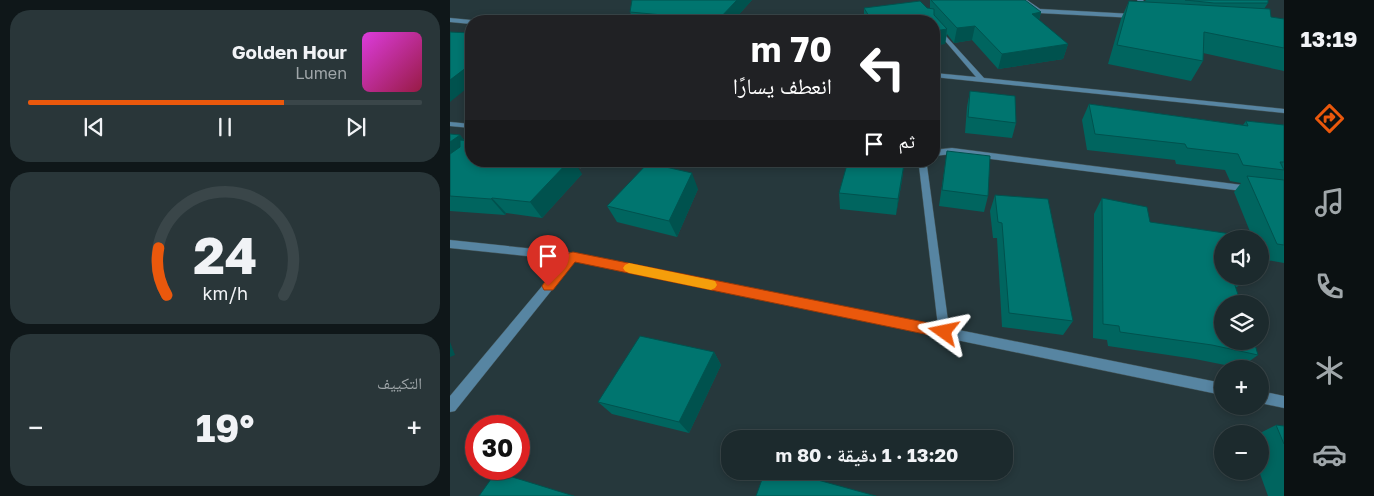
<!DOCTYPE html>
<html lang="ar">
<meta charset="utf-8">
<style>
body{margin:0;font-family:"Golos Text","Noto Naskh Arabic",sans-serif;background:#293639;color:#f1f3f6;direction:rtl;height:100vh;display:flex;flex-direction:column;font-size:19px;white-space:nowrap}
*{box-sizing:border-box;margin:0}
p{font-size:16px;color:#a0a7aa}
.icon{flex:none;width:28px;height:28px;fill:none;stroke:currentColor;stroke-width:2;stroke-linecap:round;stroke-linejoin:round}
.map{position:relative;flex:1;overflow:hidden;direction:ltr}
.side{display:flex;flex-direction:column;gap:10px;padding:10px;background:#0f1719;width:450px}
.side>*{flex:none}
.banner{position:absolute;left:15px;top:15px;width:475px;height:152px;border-radius:20px;box-shadow:0 2px 8px #0003,0 0 0 1px #3a4649;direction:rtl;background:#202124;color:#fff;overflow:hidden}
.fabs{position:absolute;left:764px;top:230px;display:grid;gap:10px}
.fabs a{display:grid;place-items:center;width:55px;height:55px;border-radius:50%;background:#1c2a2d;box-shadow:0 2px 8px #0003,0 0 0 1px #3a4649;font-size:25px}
.speed{position:absolute;left:15px;top:415px;display:flex;gap:10px;font-size:25px;font-weight:700;text-align:center}
.speed>*{display:grid;place-content:center;width:65px;height:65px;border-radius:50%;background:#1c2a2d;box-shadow:0 2px 8px #0003,0 0 0 1px #3a4649;line-height:1}
.speed .limit{border:8px solid #d22;background:#fff;color:#111}
.pin{position:absolute;display:grid;place-items:center;width:42px;height:42px;color:#fff;margin:-51px -21px;border-radius:50% 50% 50% 0;rotate:-45deg;box-shadow:0 0 5px #0007}
.pin .icon{rotate:45deg}
.me{position:absolute;width:55px;margin:-28px;rotate:282deg;stroke-linejoin:round;filter:drop-shadow(0 0 4px #0008)}
.turn{display:flex;align-items:center;gap:18px;height:105px;padding:0 25px;font-size:22px}
.turn .icon{width:65px;height:65px;stroke-width:2.5}
.turn b{display:block;font-size:35px;line-height:42px}
.then{display:flex;align-items:center;height:48px;padding:0 25px;background:#0003;gap:10px;font-size:19px}
.big{font-size:38px;font-weight:700;line-height:1.1}
.side .tile{flex:1;display:flex;flex-direction:column;justify-content:center;gap:8px;min-width:0;padding:0 18px;border-radius:20px;background:#293639}
.side .dial{align-items:center;gap:0}
.dial svg{height:130px;overflow:visible;fill:none;stroke:#3a4649;stroke-width:7;stroke-linecap:round;text-anchor:middle}
.dial text{fill:#f1f3f6;stroke:none}
.song{display:flex;align-items:center;gap:15px}
.cover{width:60px;height:60px;border-radius:8px;background:linear-gradient(135deg,hsl(300 70% 55%),hsl(340 70% 35%))}
.played{height:5px;border-radius:2px;background:linear-gradient(90deg,#ea580c 65%,#3a4649 65%)}
.keys{display:flex;justify-content:space-around;direction:ltr}
.heat{display:flex;justify-content:space-between;align-items:center;font-size:28px;direction:ltr}
.trip{position:absolute;left:271px;top:430px;width:292px;height:50px;border-radius:20px;background:#1c2a2d;box-shadow:0 2px 8px #0003,0 0 0 1px #3a4649;font-weight:700;line-height:50px;text-align:center;direction:rtl}
main{display:flex;flex:1;min-height:0}
.menu{display:flex;flex-direction:column;width:90px;justify-content:space-around;align-items:center;background:#0b1112;color:#a0a7aa}
.menu .icon{width:35px;height:35px}
.menu .current{color:#ea580c}
.menu b{font-size:22px;color:#f1f3f6}
.map>svg:first-child{display:block}
.lines{fill:none;stroke-linecap:round;stroke-linejoin:round}
.minor-casing{stroke:#445558;stroke-width:1}
.minor{fill:#5785a2;fill-rule:evenodd}
.wall{fill:#00655f}
.shaded-wall{fill:#00524e}
.building{fill:#00756f;stroke:#00524e}
.route{fill:#ea580c;stroke:#983908}
.slow{fill:#f59e0b}
</style>
<main>
<nav class="menu">
<b>13:19</b>
<svg class="icon current" aria-label="directions" viewBox="0 0 24 24"><path d="M12 3l9 9-9 9-9-9zM9 14v-3h6M13 9l2 2-2 2"/></svg>
<svg class="icon" aria-label="music" viewBox="0 0 24 24"><path d="M9 18V5l10-2v13"/><circle cx="6" cy="18" r="3"/><circle cx="16" cy="16" r="3"/></svg>
<svg class="icon" aria-label="phone" viewBox="0 0 24 24"><path d="M5 4h4l2 5-3 2q2 4 5 5l2-3 5 2v4C11 20 4 13 5 4z"/></svg>
<svg class="icon" aria-label="climate" viewBox="0 0 24 24"><path d="M12 3v18M4 7l16 10M4 17L20 7"/></svg>
<svg class="icon" aria-label="car" viewBox="0 0 24 24"><path d="M5 17H2v-5l4-1 3-4h7l3 4 3 1v5h-3M9 17h6M6 11h13"/><circle cx="7" cy="17" r="2"/><circle cx="17" cy="17" r="2"/></svg>
</nav>
<div class="map">
<svg width="834" height="496" viewBox="0 0 834 496">
<rect width="100%" height="100%" fill="#26383c"/>
<g class="lines">
<defs>
<path id="minor" d="M570 0H577L590 9 683 14 689 3 687 0H693L695 3 688 16 685 18 589 13Z
M0 18 21 20 23 21H21V24L0 22Z
M484 23 534 78 834 109V113L484 77V73L526 77 484 28Z
M0 122 21 124V128L0 126Z
M502 148 800 186 804 189 800 192 502 154 484 156V150Z
M129 161H138L133 167 130 168 126 165Z
M471 161H479L477 166 499 328 772 383V395L125 261 5 411 0 412V396L114 260 0 248V240L123 253 488 326 469 166Z
M810 391 834 396V408L810 403Z"/>
</defs>
<!-- minor casing -->
<use href="#minor" class="minor-casing"/>
<!-- minor -->
<use href="#minor" class="minor"/>
</g>
<!-- wall -->
<path class="wall" d="M302 0 283 21H184L180 12Z
M480 0 591 12 589 20 618 44 613 59 548 69 522 40 504 43 497 34 495 44 484 45V21H414V8H480Z
M695 0H818V3L814 9 821 17 834 19V71L753 53V61L741 81 658 64 671 19 679 1H696Z
M520 91 566 123 562 138 515 133 517 107Z
M639 104 793 125 796 121 834 125V263L811 259 810 239H803L784 192 791 183 780 181 775 170 726 164 725 160 637 150 632 120Z
M0 134 10 135 14 140 132 174 92 218 56 213 55 215 0 211Z
M497 151 538 196 534 212 489 206Z
M454 164 452 180 446 215 390 209 389 193Z
M248 189 227 237 167 222 157 206Z
M545 195 623 321 613 335 552 327 547 238H543L540 211Z
M652 198 700 222 772 276H799L787 287H785L808 355 790 368 745 359 658 346 657 340 643 338 644 214Z
M264 352 271 365 239 433 162 414 148 402Z
M826 425 834 426V496H818L809 471H810V434H808Z"/>
<!-- shaded-wall -->
<path class="shaded-wall" d="M287 0H302L283 21H269L268 20Z
M591 12 587 27 582 14Z
M525 26 522 40 504 43 507 28Z
M497 29 495 44 484 45V31Z
M618 44 613 59 548 69 552 54Z
M21 64V85L0 102V80Z
M10 135 21 149 0 169V142Z
M119 161H124L132 174 92 218 80 202Z
M454 164 452 180 446 215 448 199Z
M242 173 248 189 227 237 219 221Z
M42 198 56 213 55 215 41 199Z
M0 342 5 355 0 357Z
M264 352 271 365 239 433 229 422Z"/>
<!-- building -->
<path class="building" d="M182 0H287L268 20 180 12Z
M481 0H575L591 12 582 14 618 44 552 54 525 26 507 28Z
M735 0H818V3H764Z
M470 1 477 8 484 9V15L497 29 484 31V21H422L414 8Z
M679 1 820 9 821 17 834 19V48L754 32 753 61 667 45Z
M0 32 21 33V64L0 80Z
M520 91 565 96 566 123 518 117Z
M639 104 798 126 796 121 834 125V162H830L834 170 793 165 788 154 737 148 735 144 645 134Z
M0 134 10 135 0 142Z
M10 140 21 141V161H119L80 202 42 198 41 199 0 196V154L10 147Z
M497 151 540 156 538 196 492 190Z
M398 161H428L454 164 448 199 389 193Z
M198 163 242 173 219 221 157 206Z
M797 176 834 180V245L827 244Z
M545 195 598 199 623 321 559 313 552 223 548 222Z
M652 198 697 207 700 222 788 235 789 239H772V276H782L791 304H772V341H804L808 355 762 345 670 332 669 326 653 324Z
M190 336 264 352 229 422 148 402Z
M826 425 834 426V444Z
M315 471H335L426 496H306Z
M46 472 124 496H29Z"/>
<!-- route -->
<path class="route" d="M123 252 494 326 499 328 500 332 499 336 494 338 125 262 103 290H94L92 286 94 283 119 253Z"/>
<!-- slow -->
<path class="slow" d="M179 263 261 280 265 281 267 285 265 288 261 290 179 273 175 271 173 268 175 265Z"/>
</svg>
<div class="fabs">
<a><svg class="icon" aria-label="sound" viewBox="0 0 24 24"><path d="M4 9h4l5-4v14l-5-4H4zM17 9q2 3 0 6"/></svg></a>
<a><svg class="icon" aria-label="layers" viewBox="0 0 24 24"><path d="M12 4l9 5-9 5-9-5zM3 14l9 5 9-5"/></svg></a>
<a>+</a>
<a>−</a>
</div>
<div class="speed"><div class="limit">30</div></div>
<div class="pin" style="left:98px;top:286px;background:#d93025"><svg class="icon" aria-label="arrive" viewBox="0 0 24 24"><path d="M6 21V4h12l-3 4 3 4H6"/></svg></div>
<svg class="me" style="left:494px;top:332px" viewBox="-20 -20 40 40"><path d="M0-17L14 15 0 8-14 15z" fill="#ea580c" stroke="#fff" stroke-width="4"/></svg>
<div class="trip">13:20 · 1 دقيقة · 80 m</div>
<div class="banner">
<div class="turn"><svg class="icon" aria-label="left" viewBox="0 0 24 24"><path d="M17 20v-9H6M10 6l-5 5 5 5"/></svg><div><b>70 m</b>انعطف يسارًا</div></div>
<div class="then">ثم<svg class="icon" aria-label="arrive" viewBox="0 0 24 24"><path d="M6 21V4h12l-3 4 3 4H6"/></svg></div>
</div>
</div>
<section class="side">
<div class="tile">
<div class="song"><i class="cover"></i><div><b>Golden Hour</b><p>Lumen</p></div></div>
<div class="played"></div>
<div class="keys"><svg class="icon" aria-label="previous" viewBox="0 0 24 24"><path d="M18 5L8 12l10 7zM5 5v14"/></svg><svg class="icon" aria-label="pause" viewBox="0 0 24 24"><path d="M8 5v14M16 5v14"/></svg><svg class="icon" aria-label="next" viewBox="0 0 24 24"><path d="M6 5l10 7-10 7zM19 5v14"/></svg></div>
</div>
<div class="tile dial"><svg viewBox="0 0 100 80">
<path d="M14 69A42 42 0 1 1 86 69"/>
<path d="M14 69A42 42 0 0 1 9 40" stroke="#ea580c"/>
<text x="50" y="56" font-size="32" font-weight="700">24</text>
<text x="50" y="72" font-size="11">km/h</text>
</svg></div>
<div class="tile"><p>التكييف</p>
<div class="heat"><a>−</a><b class="big">19°</b><a>+</a></div>
</div>
</section>
</main>
